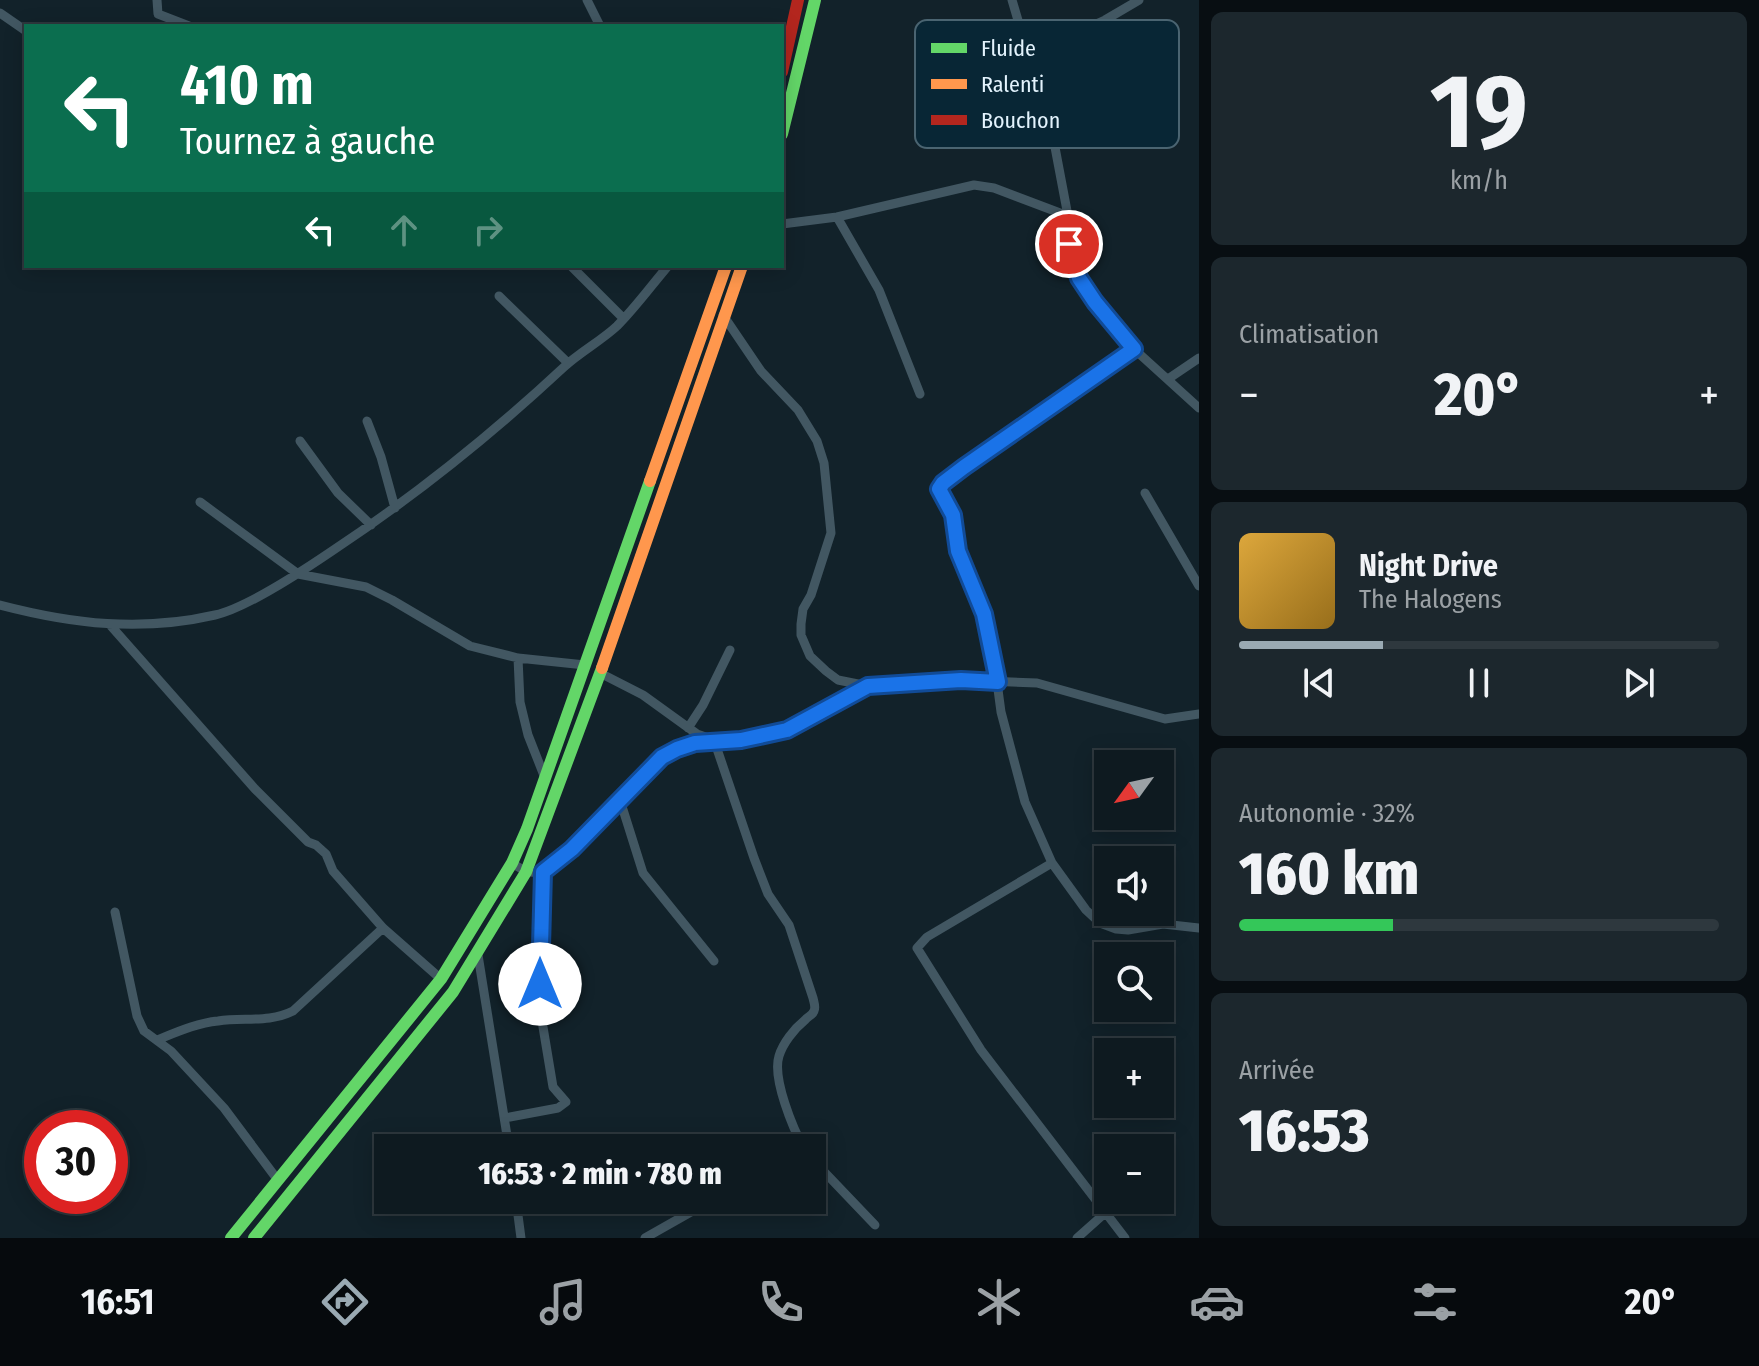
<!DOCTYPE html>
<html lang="fr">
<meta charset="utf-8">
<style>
body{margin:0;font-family:"Fira Sans Condensed",sans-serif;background:#1c272d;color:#f1f3f6;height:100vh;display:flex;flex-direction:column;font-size:30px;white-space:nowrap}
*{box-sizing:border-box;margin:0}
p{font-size:26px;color:#9ba1a5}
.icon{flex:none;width:44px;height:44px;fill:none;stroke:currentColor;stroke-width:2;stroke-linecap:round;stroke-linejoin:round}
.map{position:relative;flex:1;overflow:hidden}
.drawer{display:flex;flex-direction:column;gap:12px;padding:12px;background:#080e12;width:560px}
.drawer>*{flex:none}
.top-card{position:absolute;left:24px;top:24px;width:760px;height:244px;border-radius:0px;box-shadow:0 4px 20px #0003,0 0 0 2px #2e383e;background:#0b6e4f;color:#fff;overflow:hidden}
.needle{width:52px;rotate:237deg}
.controls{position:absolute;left:1094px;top:750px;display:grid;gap:16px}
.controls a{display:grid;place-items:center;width:80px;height:80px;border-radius:0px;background:#0e1a20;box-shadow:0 4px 20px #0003,0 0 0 2px #2e383e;font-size:40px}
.speed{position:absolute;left:24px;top:1110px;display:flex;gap:16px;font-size:40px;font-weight:700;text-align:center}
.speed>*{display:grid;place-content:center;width:104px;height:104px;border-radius:50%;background:#0e1a20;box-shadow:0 4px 20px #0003,0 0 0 2px #2e383e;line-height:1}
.speed .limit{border:12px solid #d22;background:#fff;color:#111}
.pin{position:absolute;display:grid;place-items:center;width:68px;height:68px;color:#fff;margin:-34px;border:4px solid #fff;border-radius:50%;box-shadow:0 2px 8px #0007}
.me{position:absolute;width:88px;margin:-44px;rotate:0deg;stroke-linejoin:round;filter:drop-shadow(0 0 6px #0008)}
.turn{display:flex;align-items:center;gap:28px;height:168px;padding:0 24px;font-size:36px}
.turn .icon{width:104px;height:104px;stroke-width:2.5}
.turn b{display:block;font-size:56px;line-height:68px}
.lanes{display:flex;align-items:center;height:76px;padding:0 24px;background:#0003;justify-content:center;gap:40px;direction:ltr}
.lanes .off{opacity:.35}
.big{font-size:60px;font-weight:800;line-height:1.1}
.drawer .tile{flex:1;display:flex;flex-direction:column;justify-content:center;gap:12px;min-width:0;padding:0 28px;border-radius:12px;background:#1c272d}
.drawer .dial{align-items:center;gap:0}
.dial b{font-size:104px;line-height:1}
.song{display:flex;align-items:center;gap:24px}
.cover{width:96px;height:96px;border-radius:12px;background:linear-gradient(135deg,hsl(40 70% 55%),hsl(40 70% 35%))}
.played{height:8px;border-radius:4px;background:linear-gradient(90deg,#9aaab3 30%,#2e383e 30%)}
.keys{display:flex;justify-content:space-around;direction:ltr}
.heat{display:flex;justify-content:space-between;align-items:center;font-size:44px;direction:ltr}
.charge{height:12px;border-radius:6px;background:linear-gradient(90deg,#34c759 32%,#2e383e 0)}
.trip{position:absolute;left:374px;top:1134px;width:452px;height:80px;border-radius:0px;background:#0e1a20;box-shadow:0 4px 20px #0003,0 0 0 2px #2e383e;font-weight:800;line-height:80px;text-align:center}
.tab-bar{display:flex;height:128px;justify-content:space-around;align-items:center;background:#060a0d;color:#9ba1a5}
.tab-bar .icon{width:56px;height:56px}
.tab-bar .on{color:#9aaab3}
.tab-bar b{font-size:36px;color:#f1f3f6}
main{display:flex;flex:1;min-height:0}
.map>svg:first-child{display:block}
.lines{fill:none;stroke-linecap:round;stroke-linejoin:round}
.street{stroke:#425762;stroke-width:9}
.fast{stroke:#63d668;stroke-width:12}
.slow{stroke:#ff974d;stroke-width:12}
.jam{stroke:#b3261e;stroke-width:12}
.route-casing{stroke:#114b97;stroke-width:20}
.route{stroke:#1a73e8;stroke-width:14}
.key{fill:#082635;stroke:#4a6471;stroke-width:2}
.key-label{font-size:22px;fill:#e3f3fd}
</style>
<main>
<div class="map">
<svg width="1199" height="1238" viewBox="0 0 1199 1238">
<rect width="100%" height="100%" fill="#12222a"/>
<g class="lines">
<!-- street -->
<path class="street" d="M157 0 158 14 189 26
M587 0 600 26
M1012 0 1054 142 1068 216 1069 244 1079 278 1095 302 1134 349 1199 408
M0 13 26 31
M1029 54 1105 20 1139 0
M837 217 879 290 920 394
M782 224 837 217 974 185 994 188 1068 216
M571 266 623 318
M499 296 568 363
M723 315 761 371 798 410 817 441 824 463 831 533 811 595 803 609 801 624V635L810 656 826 671 838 680 868 686 961 680 1037 683 1165 719 1199 714
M1134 349 964 467 943 483 939 489 953 515 958 551 984 614 991 637 1001 712 1025 802 1052 863 1086 910 1100 923 1116 929 1128 930 1163 924 1199 928
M1168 379 1199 358
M367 421 381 457 395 508
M300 441 338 493 371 525
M1145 493 1199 586
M200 502 298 574 366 587 392 600 470 646 518 658 585 665
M0 605C73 624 141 632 215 615 247 608 304 570 332 551 415 496 491 435 564 367 580 352 601 341 617 326 635 308 651 286 668 266
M111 626 255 789 308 842 316 845 326 854 333 871 383 928 441 979
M518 658 520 702 528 735 545 778
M600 673 643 695 697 734 714 740 754 858 768 894 789 925 813 998C814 1003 816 1007 814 1011 812 1016 808 1016 805 1020 794 1029 783 1043 779 1056 772 1078 793 1129 804 1148
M688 728 703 705 730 650
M620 800 643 873 714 961
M512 863C521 869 529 874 541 872 564 867 639 778 662 757 700 736 727 745 766 736 802 727 834 703 868 686
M1052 863 927 937 917 948 981 1050 1125 1238
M115 912 137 1016 144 1031 171 1051 224 1108 277 1179
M478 955 509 1148
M157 1040C177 1032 197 1023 218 1021 244 1017 269 1023 293 1011L383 928
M505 1118 558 1108 566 1102 553 1087 541 1015 540 954 543 872
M812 1159 875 1225
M516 1200 521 1238
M645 1238 712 1200
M1077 1238 1104 1214"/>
<!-- fast -->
<path class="fast" d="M782 134 815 0
M231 1238 441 979 512 863 527 829 650 481
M254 1238 453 992 526 872 602 668"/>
<!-- slow -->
<path class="slow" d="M650 481 726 266
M602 668 742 266"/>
<!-- jam -->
<path class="jam" d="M782 72 798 0"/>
</g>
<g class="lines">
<defs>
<path id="route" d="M540 984 543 872 572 849 662 757 677 749 695 743 741 740 787 730 868 686 961 680 998 682 984 614 958 551 953 515 939 489 943 483 964 467 1134 349 1095 302 1079 278 1069 244"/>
</defs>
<!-- route casing -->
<use href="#route" class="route-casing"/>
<!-- route -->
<use href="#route" class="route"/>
</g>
<!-- legend -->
<rect x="915" y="20" width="264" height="128" rx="12" class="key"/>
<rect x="931" y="43" width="36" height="10" fill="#63d668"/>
<rect x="931" y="79" width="36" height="10" fill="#ff974d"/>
<rect x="931" y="115" width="36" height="10" fill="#b3261e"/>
<g class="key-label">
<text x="981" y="56">Fluide</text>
<text x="981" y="92">Ralenti</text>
<text x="981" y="128">Bouchon</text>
</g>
</svg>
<div class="controls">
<a><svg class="needle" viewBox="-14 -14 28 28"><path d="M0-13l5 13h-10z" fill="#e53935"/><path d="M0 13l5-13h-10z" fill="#9ba1a5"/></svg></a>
<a><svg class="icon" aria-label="sound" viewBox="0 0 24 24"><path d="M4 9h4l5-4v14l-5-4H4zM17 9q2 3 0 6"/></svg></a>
<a><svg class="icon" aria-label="search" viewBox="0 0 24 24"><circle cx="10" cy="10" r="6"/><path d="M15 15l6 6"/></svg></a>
<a>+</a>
<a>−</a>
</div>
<div class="speed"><div class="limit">30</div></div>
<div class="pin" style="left:1069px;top:244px;background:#d93025"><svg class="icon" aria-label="arrive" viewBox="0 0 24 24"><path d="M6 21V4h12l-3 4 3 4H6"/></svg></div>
<svg class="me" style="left:540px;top:984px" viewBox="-20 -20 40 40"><circle r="19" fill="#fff"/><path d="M0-13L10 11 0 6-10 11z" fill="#1a73e8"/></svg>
<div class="trip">16:53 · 2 min · 780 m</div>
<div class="top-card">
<div class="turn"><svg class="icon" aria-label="left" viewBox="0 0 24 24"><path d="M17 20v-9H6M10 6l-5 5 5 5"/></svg><div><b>410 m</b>Tournez à gauche</div></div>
<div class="lanes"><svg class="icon" aria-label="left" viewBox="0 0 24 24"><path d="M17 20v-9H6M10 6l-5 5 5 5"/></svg><svg class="icon off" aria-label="ahead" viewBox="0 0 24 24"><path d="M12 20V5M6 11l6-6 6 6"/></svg><svg class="icon off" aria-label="right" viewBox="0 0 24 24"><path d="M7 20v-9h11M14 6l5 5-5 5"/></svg></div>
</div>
</div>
<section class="drawer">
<div class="tile dial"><b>19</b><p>km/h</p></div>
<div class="tile"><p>Climatisation</p>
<div class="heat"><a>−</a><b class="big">20°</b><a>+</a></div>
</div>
<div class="tile">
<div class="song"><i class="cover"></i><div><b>Night Drive</b><p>The Halogens</p></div></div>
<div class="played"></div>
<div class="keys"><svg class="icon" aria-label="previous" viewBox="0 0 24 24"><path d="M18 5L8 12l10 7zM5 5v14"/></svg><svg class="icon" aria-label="pause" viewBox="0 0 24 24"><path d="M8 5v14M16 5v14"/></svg><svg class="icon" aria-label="next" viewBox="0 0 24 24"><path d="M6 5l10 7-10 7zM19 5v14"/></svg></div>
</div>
<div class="tile"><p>Autonomie · 32%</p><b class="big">160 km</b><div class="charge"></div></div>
<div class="tile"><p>Arrivée</p><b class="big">16:53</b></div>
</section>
</main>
<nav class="tab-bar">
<b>16:51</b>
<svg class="icon on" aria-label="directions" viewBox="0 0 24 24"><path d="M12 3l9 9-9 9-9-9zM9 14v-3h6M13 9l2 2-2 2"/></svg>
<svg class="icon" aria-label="music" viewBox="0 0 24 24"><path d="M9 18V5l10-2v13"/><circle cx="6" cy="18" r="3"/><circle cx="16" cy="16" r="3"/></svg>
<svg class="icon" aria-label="phone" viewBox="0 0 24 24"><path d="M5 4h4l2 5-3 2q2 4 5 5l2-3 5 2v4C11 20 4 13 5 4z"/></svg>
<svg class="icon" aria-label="climate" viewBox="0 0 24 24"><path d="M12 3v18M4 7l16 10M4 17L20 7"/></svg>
<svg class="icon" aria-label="car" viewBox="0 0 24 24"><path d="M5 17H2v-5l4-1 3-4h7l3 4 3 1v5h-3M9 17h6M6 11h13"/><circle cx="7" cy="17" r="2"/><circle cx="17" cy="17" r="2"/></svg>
<svg class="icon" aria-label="filters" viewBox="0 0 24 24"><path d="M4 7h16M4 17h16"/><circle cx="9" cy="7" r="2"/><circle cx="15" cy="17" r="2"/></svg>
<b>20°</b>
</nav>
